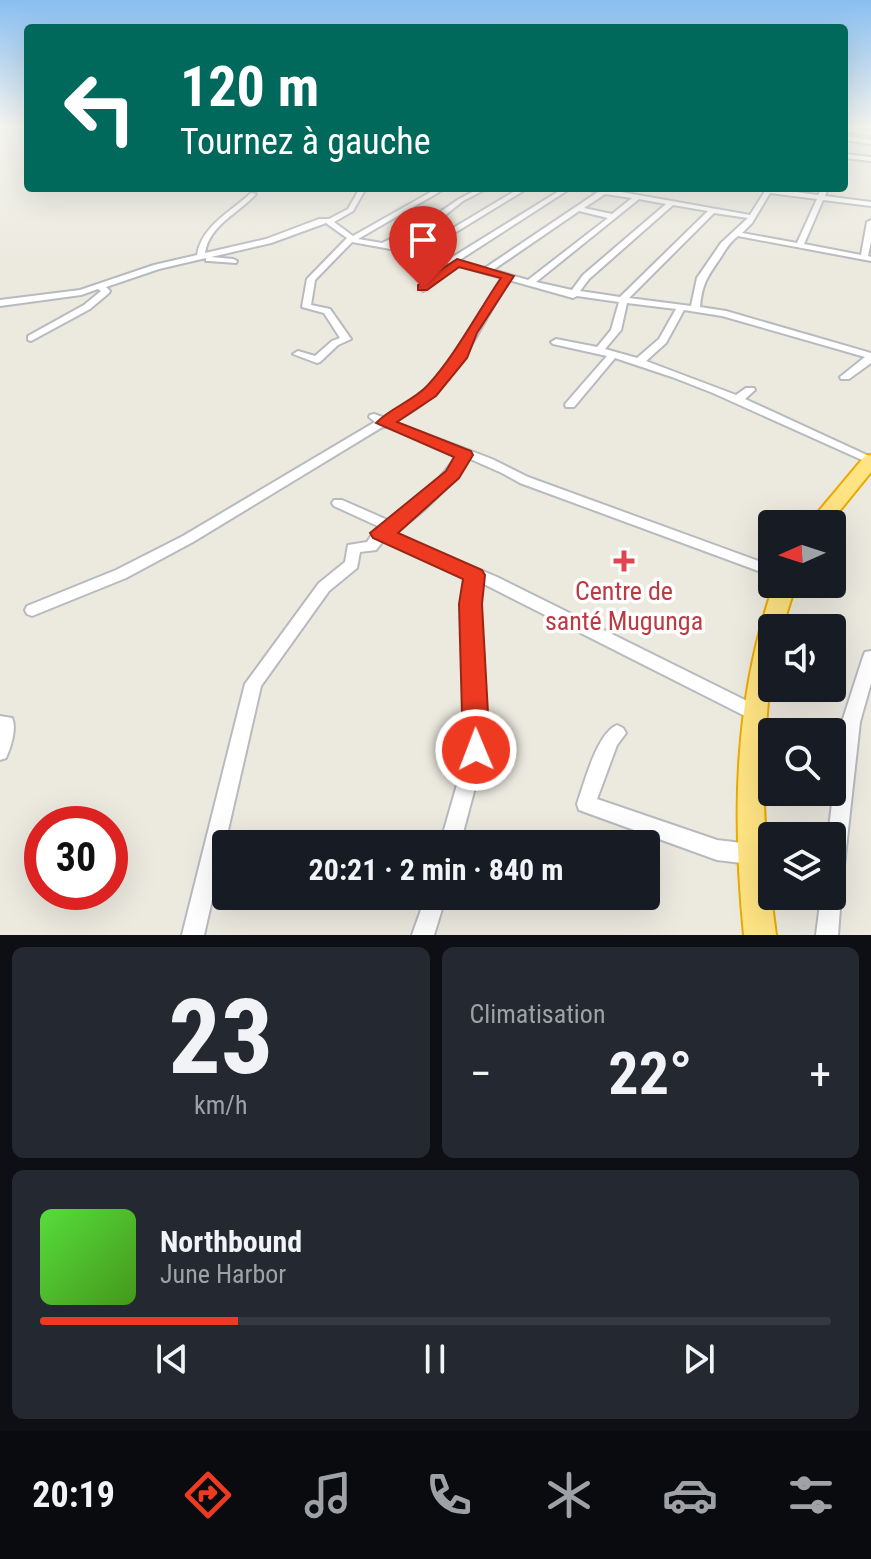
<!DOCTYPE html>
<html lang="fr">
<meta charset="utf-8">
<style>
body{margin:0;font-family:"Roboto Condensed",sans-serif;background:#242831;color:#f1f3f6;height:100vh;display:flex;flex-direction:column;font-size:30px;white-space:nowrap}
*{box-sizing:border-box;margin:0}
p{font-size:26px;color:#9ea1a6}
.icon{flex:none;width:44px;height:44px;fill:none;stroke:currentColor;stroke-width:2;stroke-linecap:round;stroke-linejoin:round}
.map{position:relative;height:935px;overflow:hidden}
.side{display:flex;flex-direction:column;gap:12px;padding:12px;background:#0d0f14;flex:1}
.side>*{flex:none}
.guide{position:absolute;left:24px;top:24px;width:824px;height:168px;border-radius:8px;box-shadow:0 8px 32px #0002;background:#00695c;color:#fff;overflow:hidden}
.needle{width:52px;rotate:267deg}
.tools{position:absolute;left:758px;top:510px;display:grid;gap:16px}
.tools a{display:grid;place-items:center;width:88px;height:88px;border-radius:8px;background:#171b24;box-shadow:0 8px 32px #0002;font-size:40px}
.speed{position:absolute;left:24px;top:806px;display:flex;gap:16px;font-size:40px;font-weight:700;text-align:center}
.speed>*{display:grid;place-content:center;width:104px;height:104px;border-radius:50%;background:#171b24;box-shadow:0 8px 32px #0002;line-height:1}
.speed .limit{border:12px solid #d22;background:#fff;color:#111}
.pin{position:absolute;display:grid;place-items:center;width:68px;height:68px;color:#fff;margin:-82px -34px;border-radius:50% 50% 50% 0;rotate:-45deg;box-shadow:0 0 8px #0007}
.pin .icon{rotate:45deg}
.me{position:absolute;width:88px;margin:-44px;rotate:359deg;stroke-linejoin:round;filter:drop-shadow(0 0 6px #0008)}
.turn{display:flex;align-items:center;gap:28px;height:168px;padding:0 24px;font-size:36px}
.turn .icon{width:104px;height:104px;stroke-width:2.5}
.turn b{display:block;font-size:56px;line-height:68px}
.big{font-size:60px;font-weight:700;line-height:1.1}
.side .tile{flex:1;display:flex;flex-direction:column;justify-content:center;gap:12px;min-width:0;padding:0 28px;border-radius:12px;background:#242831}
.side .dial{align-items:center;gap:0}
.dial b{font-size:104px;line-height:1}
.song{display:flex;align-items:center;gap:24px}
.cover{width:96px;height:96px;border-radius:12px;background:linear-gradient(135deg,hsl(110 70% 55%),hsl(100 70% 35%))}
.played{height:8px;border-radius:4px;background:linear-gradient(90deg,#ef3a22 25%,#363941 25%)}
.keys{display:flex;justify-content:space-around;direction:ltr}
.heat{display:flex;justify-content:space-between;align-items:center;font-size:44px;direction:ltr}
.side .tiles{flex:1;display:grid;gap:12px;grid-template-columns:1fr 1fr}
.tile:last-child{grid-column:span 2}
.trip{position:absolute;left:212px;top:830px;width:448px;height:80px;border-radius:8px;background:#171b24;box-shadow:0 8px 32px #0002;font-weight:700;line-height:80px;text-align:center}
.tabs{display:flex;height:128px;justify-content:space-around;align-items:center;background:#090b0e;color:#9ea1a6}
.tabs .icon{width:56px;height:56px}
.tabs .current{color:#ef3a22}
.tabs b{font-size:36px;color:#f1f3f6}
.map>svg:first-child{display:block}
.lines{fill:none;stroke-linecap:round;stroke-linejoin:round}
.minor-casing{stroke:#b7babf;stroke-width:4}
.highway-casing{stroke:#ebaa00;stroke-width:4}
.minor{fill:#fff;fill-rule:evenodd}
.highway{fill:#ffe483;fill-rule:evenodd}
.route{fill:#ef3a22;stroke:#9b2616;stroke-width:2}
.health-dot{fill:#e0444e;stroke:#fff;stroke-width:3}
.labels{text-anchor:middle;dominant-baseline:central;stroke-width:7;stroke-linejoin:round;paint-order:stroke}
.health-label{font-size:26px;fill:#be3a42;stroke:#fff}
</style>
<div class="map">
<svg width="871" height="935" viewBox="0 0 871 935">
<rect width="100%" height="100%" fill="#eceadf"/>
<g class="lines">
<defs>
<path id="minor" d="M846 128 871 131V135L844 131Z
M844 136 871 140V144L844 140Z
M844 154 871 157V161L844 158Z
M360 188H366L353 211 334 222 353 236 438 188H446L358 239 382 243 427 221 459 199 480 188H488L463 201 433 225 390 244 418 249 520 188H528L425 251 451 258 564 188H571L458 261 485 268 598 192 581 188 604 189 750 215 767 188 818 195 822 188H828L825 196 871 202V206L823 200 804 244 861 255 867 222 871 220V241L868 256 871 257V261L738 236C729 243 726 249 721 257 708 276 702 283 700 307L726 311 871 353V363L849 379H841L840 377 865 357 722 316 684 310 666 343 646 361 736 395 746 388H754L755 390 745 399 871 457V464L713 393 672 377 615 358 574 407H566L565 405 566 403 607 356 553 344 551 342 556 339 597 347 611 330 619 302 577 296 573 298 509 280C484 319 465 366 430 398 419 408 406 415 394 422L492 459 528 477 772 566V576L520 483 502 473 468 458C449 488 423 514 393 533L497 577 761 708 763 713 761 718 755 720 749 718 480 582 478 604 485 750 460 844H440L467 750 464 604 467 576 384 540 376 550 360 552 357 568 329 591 261 686 204 935H182L245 684 319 583 345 562 348 545 367 542 375 530 382 528 334 506 332 503 334 500H342L392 522 428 492 459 454 384 426 193 542 126 578 37 614 32 616 27 614 25 610 27 606 116 570 183 536 375 422 369 417 370 415 374 414 385 418C398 410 411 403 422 394 457 362 476 316 502 278L459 266 423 291 419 288 420 286 451 264 418 254 352 242 315 280 311 305 330 309 351 339 338 345 320 362 317 363 293 354 298 351 315 356 332 341 340 338 324 313 302 307 307 279 347 238 326 223 271 243 211 257 233 259 237 261 236 263 209 261H206V258L159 269 106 287 110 291 109 293 90 309 31 341 28 340V336L84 305 101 291 98 289 81 295 0 306V300L80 290 154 265 197 255C202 225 231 212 251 193L256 194C239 213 209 225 205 253L266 239 319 219H329L348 209ZM770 193 817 199 797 243 742 233 752 223ZM605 194 632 198 612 214 584 208ZM639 199 666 204 583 275 572 290 536 282ZM673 205 708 211 620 297 580 291 589 279ZM579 211 608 218 528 280 493 270ZM714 213 748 218 721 243 697 278 691 306 629 298ZM627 303 676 309 659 339 637 358 605 349 621 330Z
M871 651V683L860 722 842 884 839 891 841 896 838 935H816L821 896H832V836H828L842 722 863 657 865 652Z
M0 716 12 718C17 728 11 747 6 758L0 760Z
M617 725 623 728 626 733 617 745 597 799 717 840 750 844 757 847 760 854 757 861 750 864 717 860 579 810 577 804C584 784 597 733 617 725Z
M426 896H446L434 935H412Z"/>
<path id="highway" d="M871 455V472L829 524H808L865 456Z
M774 584H796L782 628H772C772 671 766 714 764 757 762 817 768 876 776 935H744C732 815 734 699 774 584Z"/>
</defs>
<!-- minor casing -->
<use href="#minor" class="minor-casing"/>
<!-- highway casing -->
<use href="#highway" class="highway-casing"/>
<!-- minor -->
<use href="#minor" class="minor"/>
<!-- highway -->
<use href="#highway" class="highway"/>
</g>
<!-- sky -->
<linearGradient id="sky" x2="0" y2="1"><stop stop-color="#89bff1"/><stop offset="0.49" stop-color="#f6f6f1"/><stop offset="1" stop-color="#f6f6f1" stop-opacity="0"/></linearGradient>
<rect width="871" height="259" fill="url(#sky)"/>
<!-- route -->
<path class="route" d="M457 259 514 276 477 333 467 358 436 396 397 422 471 451 473 455 459 478 398 533 482 570 485 575 482 604 490 750 486 758 476 762 467 758 463 750 459 604 463 579 373 538 370 533 446 471 454 457 376 423C390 408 413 401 427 386 455 356 477 313 501 278L459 267 427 290H418V285Z"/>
<!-- markers -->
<path class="health-dot" d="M620 549h8v8h8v8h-8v8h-8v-8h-8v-8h8z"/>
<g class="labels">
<!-- health labels -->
<g class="health-label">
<text x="624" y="591">Centre de<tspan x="624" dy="30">santé Mugunga</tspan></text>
</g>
</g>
</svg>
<div class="tools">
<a><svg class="needle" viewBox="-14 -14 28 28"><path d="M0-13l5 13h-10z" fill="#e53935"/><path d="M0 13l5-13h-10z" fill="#9ea1a6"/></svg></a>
<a><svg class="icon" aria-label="sound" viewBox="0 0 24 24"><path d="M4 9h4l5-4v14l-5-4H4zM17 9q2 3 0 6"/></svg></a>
<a><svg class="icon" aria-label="search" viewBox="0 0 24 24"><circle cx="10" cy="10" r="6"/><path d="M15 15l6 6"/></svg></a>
<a><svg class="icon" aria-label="layers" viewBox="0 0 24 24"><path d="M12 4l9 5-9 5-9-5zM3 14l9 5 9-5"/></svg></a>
</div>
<div class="speed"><div class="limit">30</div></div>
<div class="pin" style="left:423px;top:288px;background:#d93025"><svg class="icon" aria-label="arrive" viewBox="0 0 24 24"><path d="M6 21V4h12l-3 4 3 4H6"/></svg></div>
<svg class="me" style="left:476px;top:750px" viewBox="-20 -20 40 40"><circle r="17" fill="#ef3a22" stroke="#fff" stroke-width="3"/><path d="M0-11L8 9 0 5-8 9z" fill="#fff"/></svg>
<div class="trip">20:21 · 2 min · 840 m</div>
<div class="guide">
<div class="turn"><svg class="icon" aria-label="left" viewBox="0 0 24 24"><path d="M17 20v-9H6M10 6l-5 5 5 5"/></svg><div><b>120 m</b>Tournez à gauche</div></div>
</div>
</div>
<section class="side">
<div class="tiles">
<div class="tile dial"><b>23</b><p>km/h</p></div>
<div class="tile"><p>Climatisation</p>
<div class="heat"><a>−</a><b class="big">22°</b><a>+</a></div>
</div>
<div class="tile">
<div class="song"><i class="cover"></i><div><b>Northbound</b><p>June Harbor</p></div></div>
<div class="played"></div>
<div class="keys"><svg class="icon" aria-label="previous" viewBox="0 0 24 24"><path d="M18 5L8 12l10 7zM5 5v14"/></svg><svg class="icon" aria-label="pause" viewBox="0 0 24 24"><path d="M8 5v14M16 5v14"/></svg><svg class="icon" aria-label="next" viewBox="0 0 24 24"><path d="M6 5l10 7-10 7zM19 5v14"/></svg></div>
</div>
</div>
</section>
<nav class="tabs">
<b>20:19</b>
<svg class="icon current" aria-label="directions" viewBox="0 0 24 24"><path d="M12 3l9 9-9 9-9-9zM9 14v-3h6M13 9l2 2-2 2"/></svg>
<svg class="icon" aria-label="music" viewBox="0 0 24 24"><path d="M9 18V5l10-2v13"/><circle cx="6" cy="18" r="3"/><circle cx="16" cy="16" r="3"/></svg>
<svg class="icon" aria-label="phone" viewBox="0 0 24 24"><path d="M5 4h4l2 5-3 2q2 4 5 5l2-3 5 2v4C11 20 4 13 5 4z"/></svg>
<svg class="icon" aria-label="climate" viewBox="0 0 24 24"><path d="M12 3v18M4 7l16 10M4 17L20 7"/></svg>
<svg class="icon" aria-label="car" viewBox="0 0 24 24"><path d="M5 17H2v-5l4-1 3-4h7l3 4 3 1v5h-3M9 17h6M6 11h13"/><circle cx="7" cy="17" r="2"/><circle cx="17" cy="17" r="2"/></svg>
<svg class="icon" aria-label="filters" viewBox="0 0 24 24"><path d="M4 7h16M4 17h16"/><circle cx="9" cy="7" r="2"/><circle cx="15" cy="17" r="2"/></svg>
</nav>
